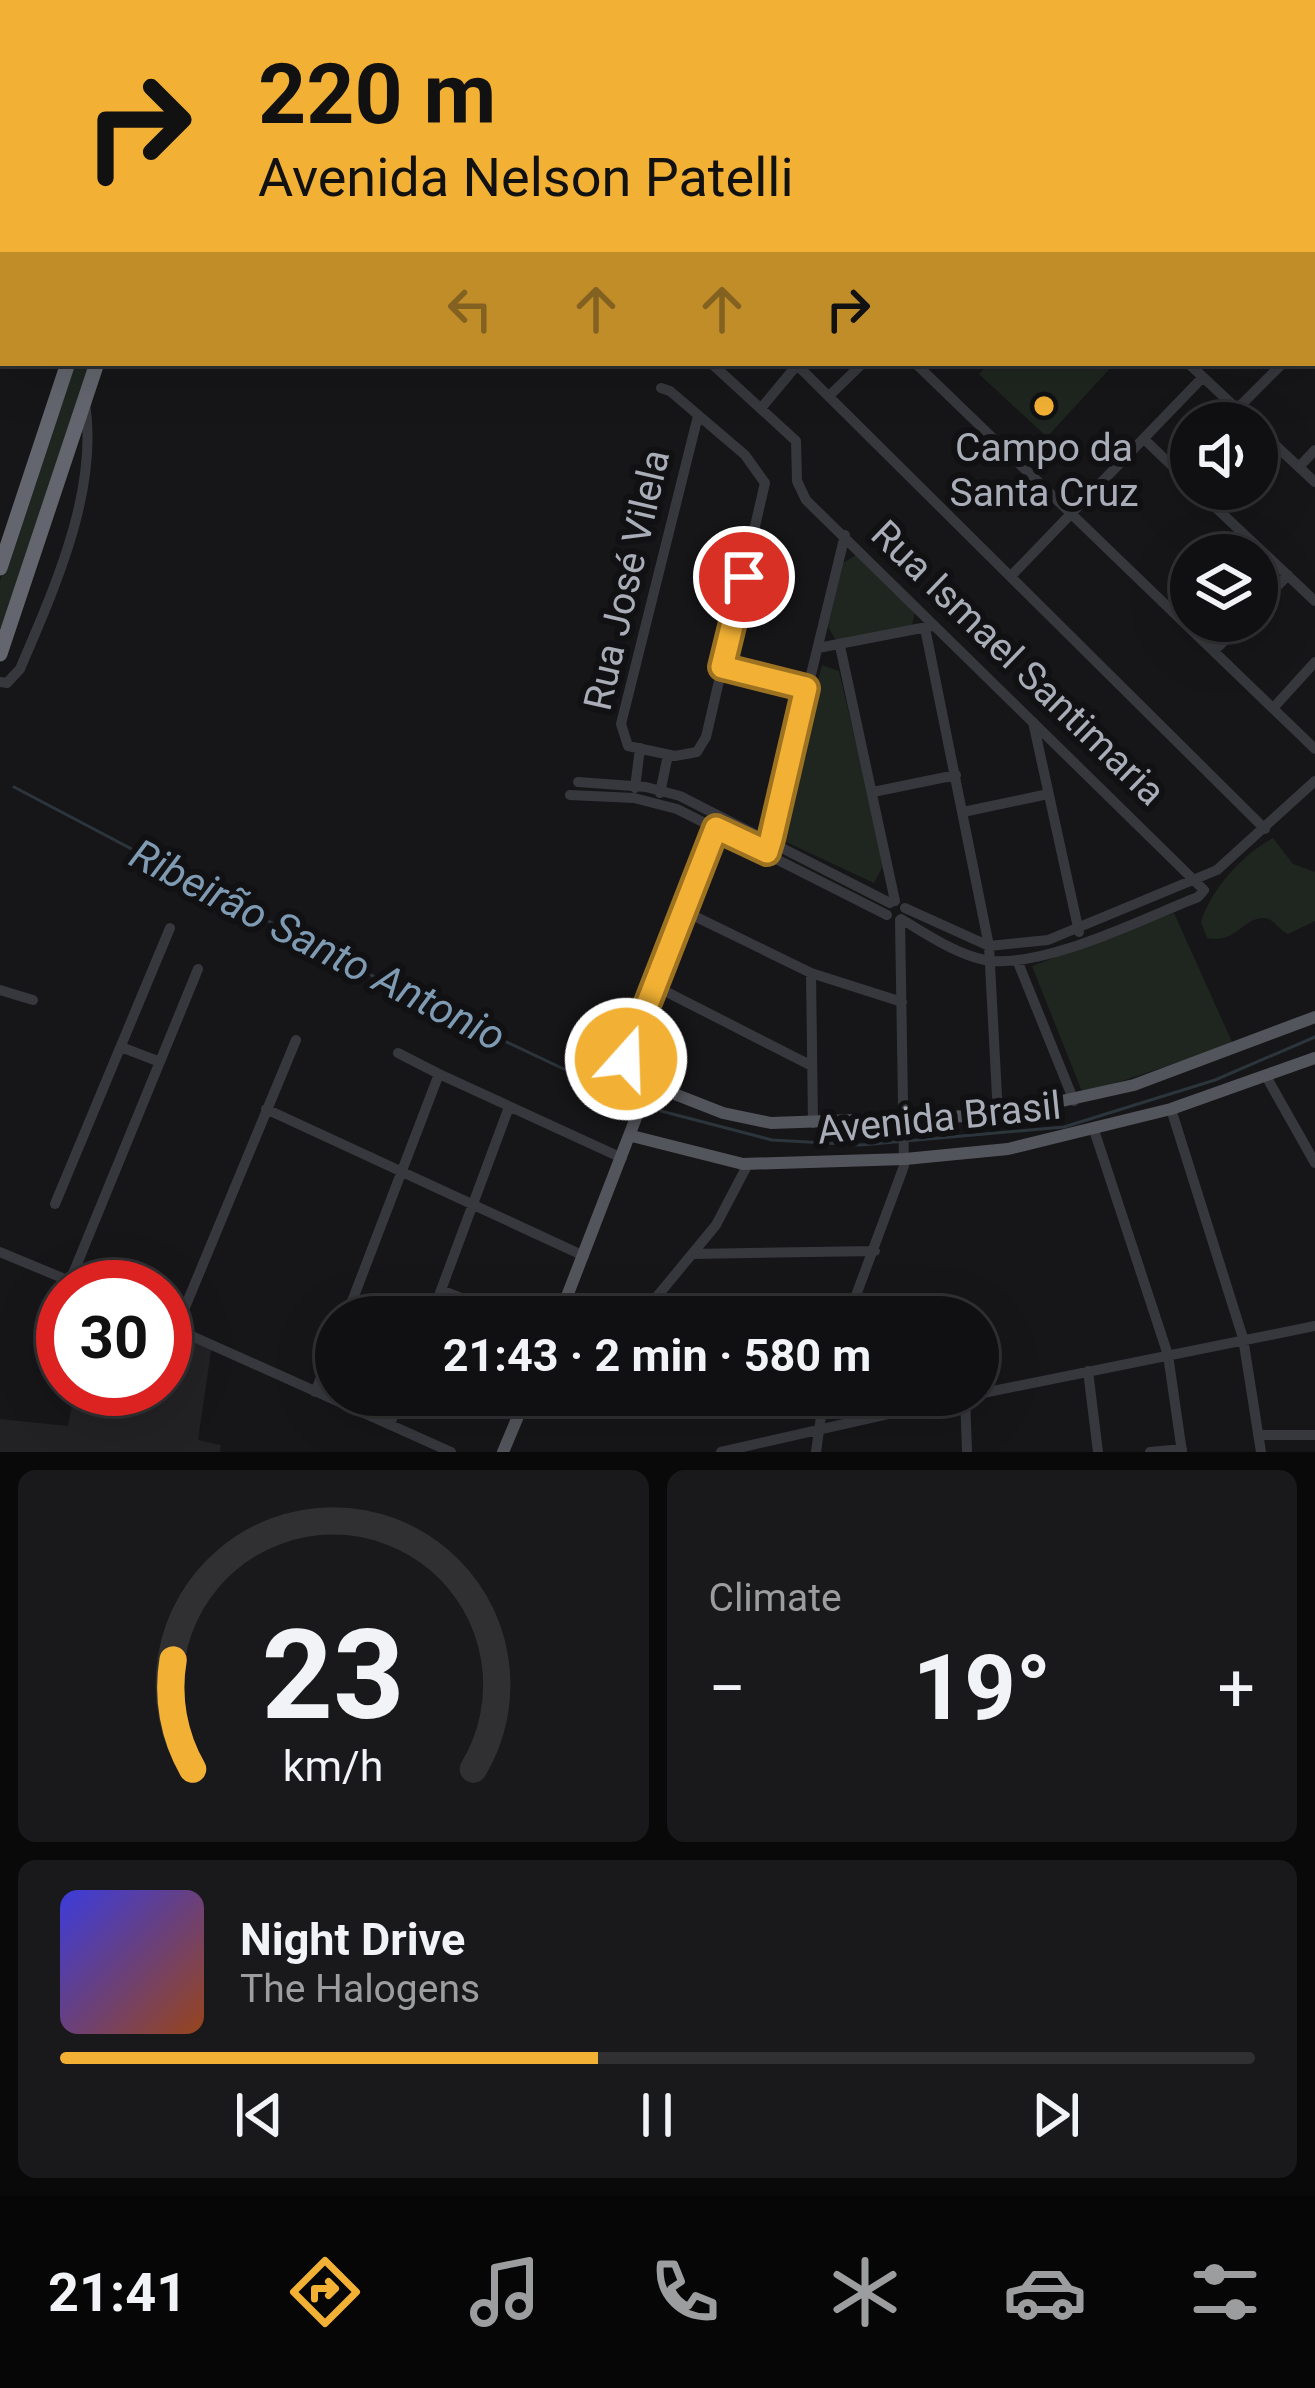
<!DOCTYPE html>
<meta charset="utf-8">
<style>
body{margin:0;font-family:Roboto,sans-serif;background:#19191b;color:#f1f3f6;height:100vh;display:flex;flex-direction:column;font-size:45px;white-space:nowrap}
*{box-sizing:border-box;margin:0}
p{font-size:39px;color:#9c9d9f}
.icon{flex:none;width:66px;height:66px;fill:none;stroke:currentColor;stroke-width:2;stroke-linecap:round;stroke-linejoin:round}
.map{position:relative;height:1452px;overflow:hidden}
.side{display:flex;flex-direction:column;gap:18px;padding:18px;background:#09090a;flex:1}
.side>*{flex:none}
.banner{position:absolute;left:0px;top:0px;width:1317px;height:366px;box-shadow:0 12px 48px #0002,0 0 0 3px #303032;background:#f2b134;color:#111;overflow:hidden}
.fabs{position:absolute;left:1170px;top:402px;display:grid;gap:24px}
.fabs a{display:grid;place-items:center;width:108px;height:108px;border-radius:50%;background:#101012;box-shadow:0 12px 48px #0002,0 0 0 3px #303032;font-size:60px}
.speed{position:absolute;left:36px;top:1260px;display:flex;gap:24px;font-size:60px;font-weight:700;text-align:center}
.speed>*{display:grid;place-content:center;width:156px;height:156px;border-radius:50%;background:#101012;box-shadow:0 12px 48px #0002,0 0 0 3px #303032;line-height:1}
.speed .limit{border:18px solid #d22;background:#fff;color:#111}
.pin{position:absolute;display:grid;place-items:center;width:102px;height:102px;color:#fff;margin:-51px;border:6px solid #fff;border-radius:50%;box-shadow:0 3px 12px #0007}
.me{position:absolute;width:132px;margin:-66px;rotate:20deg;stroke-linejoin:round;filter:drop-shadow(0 0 9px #0008)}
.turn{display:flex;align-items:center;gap:42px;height:252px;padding:0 60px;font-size:54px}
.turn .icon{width:156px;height:156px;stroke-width:2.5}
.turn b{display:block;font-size:84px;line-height:102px}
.lanes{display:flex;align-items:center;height:114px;padding:0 60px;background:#0003;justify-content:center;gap:60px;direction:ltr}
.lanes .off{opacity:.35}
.big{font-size:90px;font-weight:700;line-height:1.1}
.side .tile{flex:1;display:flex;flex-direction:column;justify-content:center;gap:18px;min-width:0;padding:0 42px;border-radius:18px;background:#19191b}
.side .dial{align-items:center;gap:0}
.dial svg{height:312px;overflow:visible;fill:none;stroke:#303032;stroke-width:7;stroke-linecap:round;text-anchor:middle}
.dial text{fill:#f1f3f6;stroke:none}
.song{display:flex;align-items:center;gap:36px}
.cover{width:144px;height:144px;border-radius:18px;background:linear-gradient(135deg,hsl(240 70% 55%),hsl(20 70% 35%))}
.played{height:12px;border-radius:6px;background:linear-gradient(90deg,#f2b134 45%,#303032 45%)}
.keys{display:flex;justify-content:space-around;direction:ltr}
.heat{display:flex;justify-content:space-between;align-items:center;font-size:66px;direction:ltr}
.side .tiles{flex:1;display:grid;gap:18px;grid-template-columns:1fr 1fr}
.tile:last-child{grid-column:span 2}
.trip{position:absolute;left:315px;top:1296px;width:684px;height:120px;border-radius:60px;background:#101012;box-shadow:0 12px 48px #0002,0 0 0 3px #303032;font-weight:700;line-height:120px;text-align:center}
.tabs{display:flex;height:192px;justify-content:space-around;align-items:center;background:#060607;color:#9c9d9f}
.tabs .icon{width:84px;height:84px}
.tabs .current{color:#f2b134}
.tabs b{font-size:54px;color:#f1f3f6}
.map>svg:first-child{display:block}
.built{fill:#222225}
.green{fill:#1e261f}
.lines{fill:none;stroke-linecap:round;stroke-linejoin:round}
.stream{stroke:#2c353c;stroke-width:3}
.minor{stroke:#37383d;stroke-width:10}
.major{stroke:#53555c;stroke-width:12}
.highway{stroke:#63666e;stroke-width:15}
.route-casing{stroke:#9d7322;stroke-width:30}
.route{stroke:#f2b134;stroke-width:21}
.poi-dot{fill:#f2b134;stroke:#111113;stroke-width:4.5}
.labels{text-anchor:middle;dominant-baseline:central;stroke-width:12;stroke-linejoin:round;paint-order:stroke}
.poi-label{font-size:39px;fill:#a8adb8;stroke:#111113}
.street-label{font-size:39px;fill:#a8adb8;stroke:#111113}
.water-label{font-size:42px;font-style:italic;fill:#7f9bb3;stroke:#111113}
</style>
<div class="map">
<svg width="1315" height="1452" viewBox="0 0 1315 1452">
<rect width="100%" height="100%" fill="#161618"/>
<!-- built -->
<path class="built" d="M184 1332 212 1345 198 1440 221 1445 220 1452H0V1419L68 1426 75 1389H165V1372L175 1376Z"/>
<!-- green -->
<path class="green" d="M0 0H181L3 3V154Z
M72 363H92L0 640V581Z
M990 363H1115L1047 437 979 374Z
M856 555 915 611 912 626 837 642 828 627 843 563Z
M822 665 839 671 884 864 874 883 786 842 779 829Z
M1273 838 1293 864 1315 872V921L1288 934C1278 930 1275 919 1264 918 1243 917 1237 944 1207 938L1201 922C1211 889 1243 854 1273 838Z
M1174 913 1233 1044 1083 1094 1032 966Z"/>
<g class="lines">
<!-- stream -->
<path class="stream" d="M14 787 424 1003 625 1098
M661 1111 772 1140 861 1145 1064 1127 1215 1080 1315 1037"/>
<!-- minor -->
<path class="minor" d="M406 0 410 3
M794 0 797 3
M967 0 970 3
M376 3 377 0
M433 3 436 0
M542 3 545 0
M653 3 656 0
M762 3 765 0
M870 3 873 0
M1314 339 1315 340
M711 363 796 441 797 481 806 500 1204 890 1198 897C1144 918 1042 970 985 960 955 954 927 934 901 919
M795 363 1265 829
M915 363 1315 749
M1188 363 1252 423
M661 388 670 391 745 455 765 483 706 737 697 752 675 756 628 746 621 724 698 416
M829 396 863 363
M762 407 797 365
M1237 409 1283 363
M1257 428 1315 482
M1145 440 1191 484
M1299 467 1315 450
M1196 489 1315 601
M1012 575 1203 377
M1257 607 1288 575
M925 628 989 946 998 1115
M840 646 895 901
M818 648 932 626
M1215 650 1244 621
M722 667 806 688
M0 682 7 683 20 669C54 589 99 491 85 403
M1275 706 1315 662
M1033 722 1079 932
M578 782 646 787 680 796 890 903
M635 788 640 748
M873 792 956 775
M660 793 668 755
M570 795 634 798 677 809 887 915
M963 812 1048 794
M770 843 845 535
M905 908 989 946 1048 940 1217 870 1315 781
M684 911 811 973 902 1002
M1017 960 1074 1101
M811 973 813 1123
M653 985 812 1066
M0 990 33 1000
M121 1047 160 1062
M439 1074 622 1158
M1267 1078 1315 1163
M649 1084 628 1072 626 1055 716 828
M266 1109 584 1256
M1171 1109 1243 1338 1261 1452
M1094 1130 1168 1355 1182 1452
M55 1204 170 928
M0 1252 84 1287
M692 1254 875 1251
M70 1281 198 969
M441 1290 508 1317
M346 1317 439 1074 398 1053
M431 1317 509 1107
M640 1317 716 1225 748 1164
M848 1317 904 1166 900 920
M165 1324 451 1452
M176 1329 296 1040
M1088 1371 1098 1452
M315 1392 336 1342
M978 1394 1315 1326
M965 1396 967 1452
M391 1422 401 1395
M1258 1435H1315
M721 1452 972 1395
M816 1452 824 1395
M1150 1452 1182 1449"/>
<!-- major -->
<path class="major" d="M632 1136 743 1164 905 1159 1008 1149 1171 1109 1315 1058
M559 1317 649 1084 723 1113 771 1123 998 1115 1134 1085 1315 1017
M503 1452 527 1395"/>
<!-- highway -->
<path class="highway" d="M188 3 189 0
M216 3 217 0
M0 568 68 363
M0 654 97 363"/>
</g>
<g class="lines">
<defs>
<path id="route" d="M626 1059 716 828 767 852 771 839 806 688 722 667 744 577"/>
</defs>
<!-- route casing -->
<use href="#route" class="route-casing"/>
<!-- route -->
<use href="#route" class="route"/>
</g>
<!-- markers -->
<circle class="poi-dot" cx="1044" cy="406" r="12"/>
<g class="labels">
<!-- poi labels -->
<g class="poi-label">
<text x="1044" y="448">Campo da<tspan x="1044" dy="45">Santa Cruz</tspan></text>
</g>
<!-- street labels -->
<g class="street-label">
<text transform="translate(627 580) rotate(-77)">Rua José Vilela</text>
<text transform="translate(1018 663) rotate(44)">Rua Ismael Santimaria</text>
<text transform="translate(939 1118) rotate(-6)">Avenida Brasil</text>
</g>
<!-- water labels -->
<g class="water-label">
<text transform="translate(318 945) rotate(27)">Ribeirão Santo Antonio</text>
</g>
</g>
</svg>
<div class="fabs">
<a><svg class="icon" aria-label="sound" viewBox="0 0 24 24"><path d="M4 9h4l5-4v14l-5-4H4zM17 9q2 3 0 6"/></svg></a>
<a><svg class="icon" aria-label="layers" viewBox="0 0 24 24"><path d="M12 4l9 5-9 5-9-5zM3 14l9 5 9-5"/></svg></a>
</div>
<div class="speed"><div class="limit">30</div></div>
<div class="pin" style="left:744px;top:577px;background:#d93025"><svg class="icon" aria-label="arrive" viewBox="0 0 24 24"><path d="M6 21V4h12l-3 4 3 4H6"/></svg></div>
<svg class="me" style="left:626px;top:1059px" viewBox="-20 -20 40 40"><circle r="17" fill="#f2b134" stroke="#fff" stroke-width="3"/><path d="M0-11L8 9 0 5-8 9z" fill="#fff"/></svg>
<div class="trip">21:43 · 2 min · 580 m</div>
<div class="banner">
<div class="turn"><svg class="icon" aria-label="right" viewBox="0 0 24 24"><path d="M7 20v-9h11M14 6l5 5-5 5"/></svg><div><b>220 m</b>Avenida Nelson Patelli</div></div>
<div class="lanes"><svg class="icon off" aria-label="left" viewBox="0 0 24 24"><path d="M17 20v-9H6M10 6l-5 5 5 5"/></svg><svg class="icon off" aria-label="ahead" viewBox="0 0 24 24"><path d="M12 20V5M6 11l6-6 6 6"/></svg><svg class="icon off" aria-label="ahead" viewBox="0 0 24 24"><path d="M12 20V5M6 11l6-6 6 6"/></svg><svg class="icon" aria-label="right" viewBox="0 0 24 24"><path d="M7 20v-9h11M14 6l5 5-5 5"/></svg></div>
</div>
</div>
<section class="side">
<div class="tiles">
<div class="tile dial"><svg viewBox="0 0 100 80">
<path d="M14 69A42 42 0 1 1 86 69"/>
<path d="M14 69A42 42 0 0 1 9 41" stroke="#f2b134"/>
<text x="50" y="56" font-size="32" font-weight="700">23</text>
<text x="50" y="72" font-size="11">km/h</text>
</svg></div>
<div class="tile"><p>Climate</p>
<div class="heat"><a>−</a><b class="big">19°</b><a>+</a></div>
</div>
<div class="tile">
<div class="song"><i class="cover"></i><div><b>Night Drive</b><p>The Halogens</p></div></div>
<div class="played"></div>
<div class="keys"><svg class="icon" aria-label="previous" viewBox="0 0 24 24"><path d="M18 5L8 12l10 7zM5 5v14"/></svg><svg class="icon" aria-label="pause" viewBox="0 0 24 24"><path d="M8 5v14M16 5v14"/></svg><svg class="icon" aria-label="next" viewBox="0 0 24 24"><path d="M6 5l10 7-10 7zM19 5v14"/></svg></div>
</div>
</div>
</section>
<nav class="tabs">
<b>21:41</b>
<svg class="icon current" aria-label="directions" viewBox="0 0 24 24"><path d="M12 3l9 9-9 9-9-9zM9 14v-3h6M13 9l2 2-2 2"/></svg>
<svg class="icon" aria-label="music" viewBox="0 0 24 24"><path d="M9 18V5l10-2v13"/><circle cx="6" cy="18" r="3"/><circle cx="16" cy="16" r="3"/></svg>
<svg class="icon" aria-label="phone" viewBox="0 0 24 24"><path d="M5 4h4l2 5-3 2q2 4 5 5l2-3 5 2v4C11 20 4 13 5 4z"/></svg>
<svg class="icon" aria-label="climate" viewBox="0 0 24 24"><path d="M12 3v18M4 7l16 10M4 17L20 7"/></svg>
<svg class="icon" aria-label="car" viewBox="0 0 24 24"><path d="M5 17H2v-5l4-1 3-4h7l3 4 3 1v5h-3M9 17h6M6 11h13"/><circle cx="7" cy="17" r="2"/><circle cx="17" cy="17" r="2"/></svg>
<svg class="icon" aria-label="filters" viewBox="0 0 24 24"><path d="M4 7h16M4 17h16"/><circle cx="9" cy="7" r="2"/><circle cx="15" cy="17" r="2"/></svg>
</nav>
